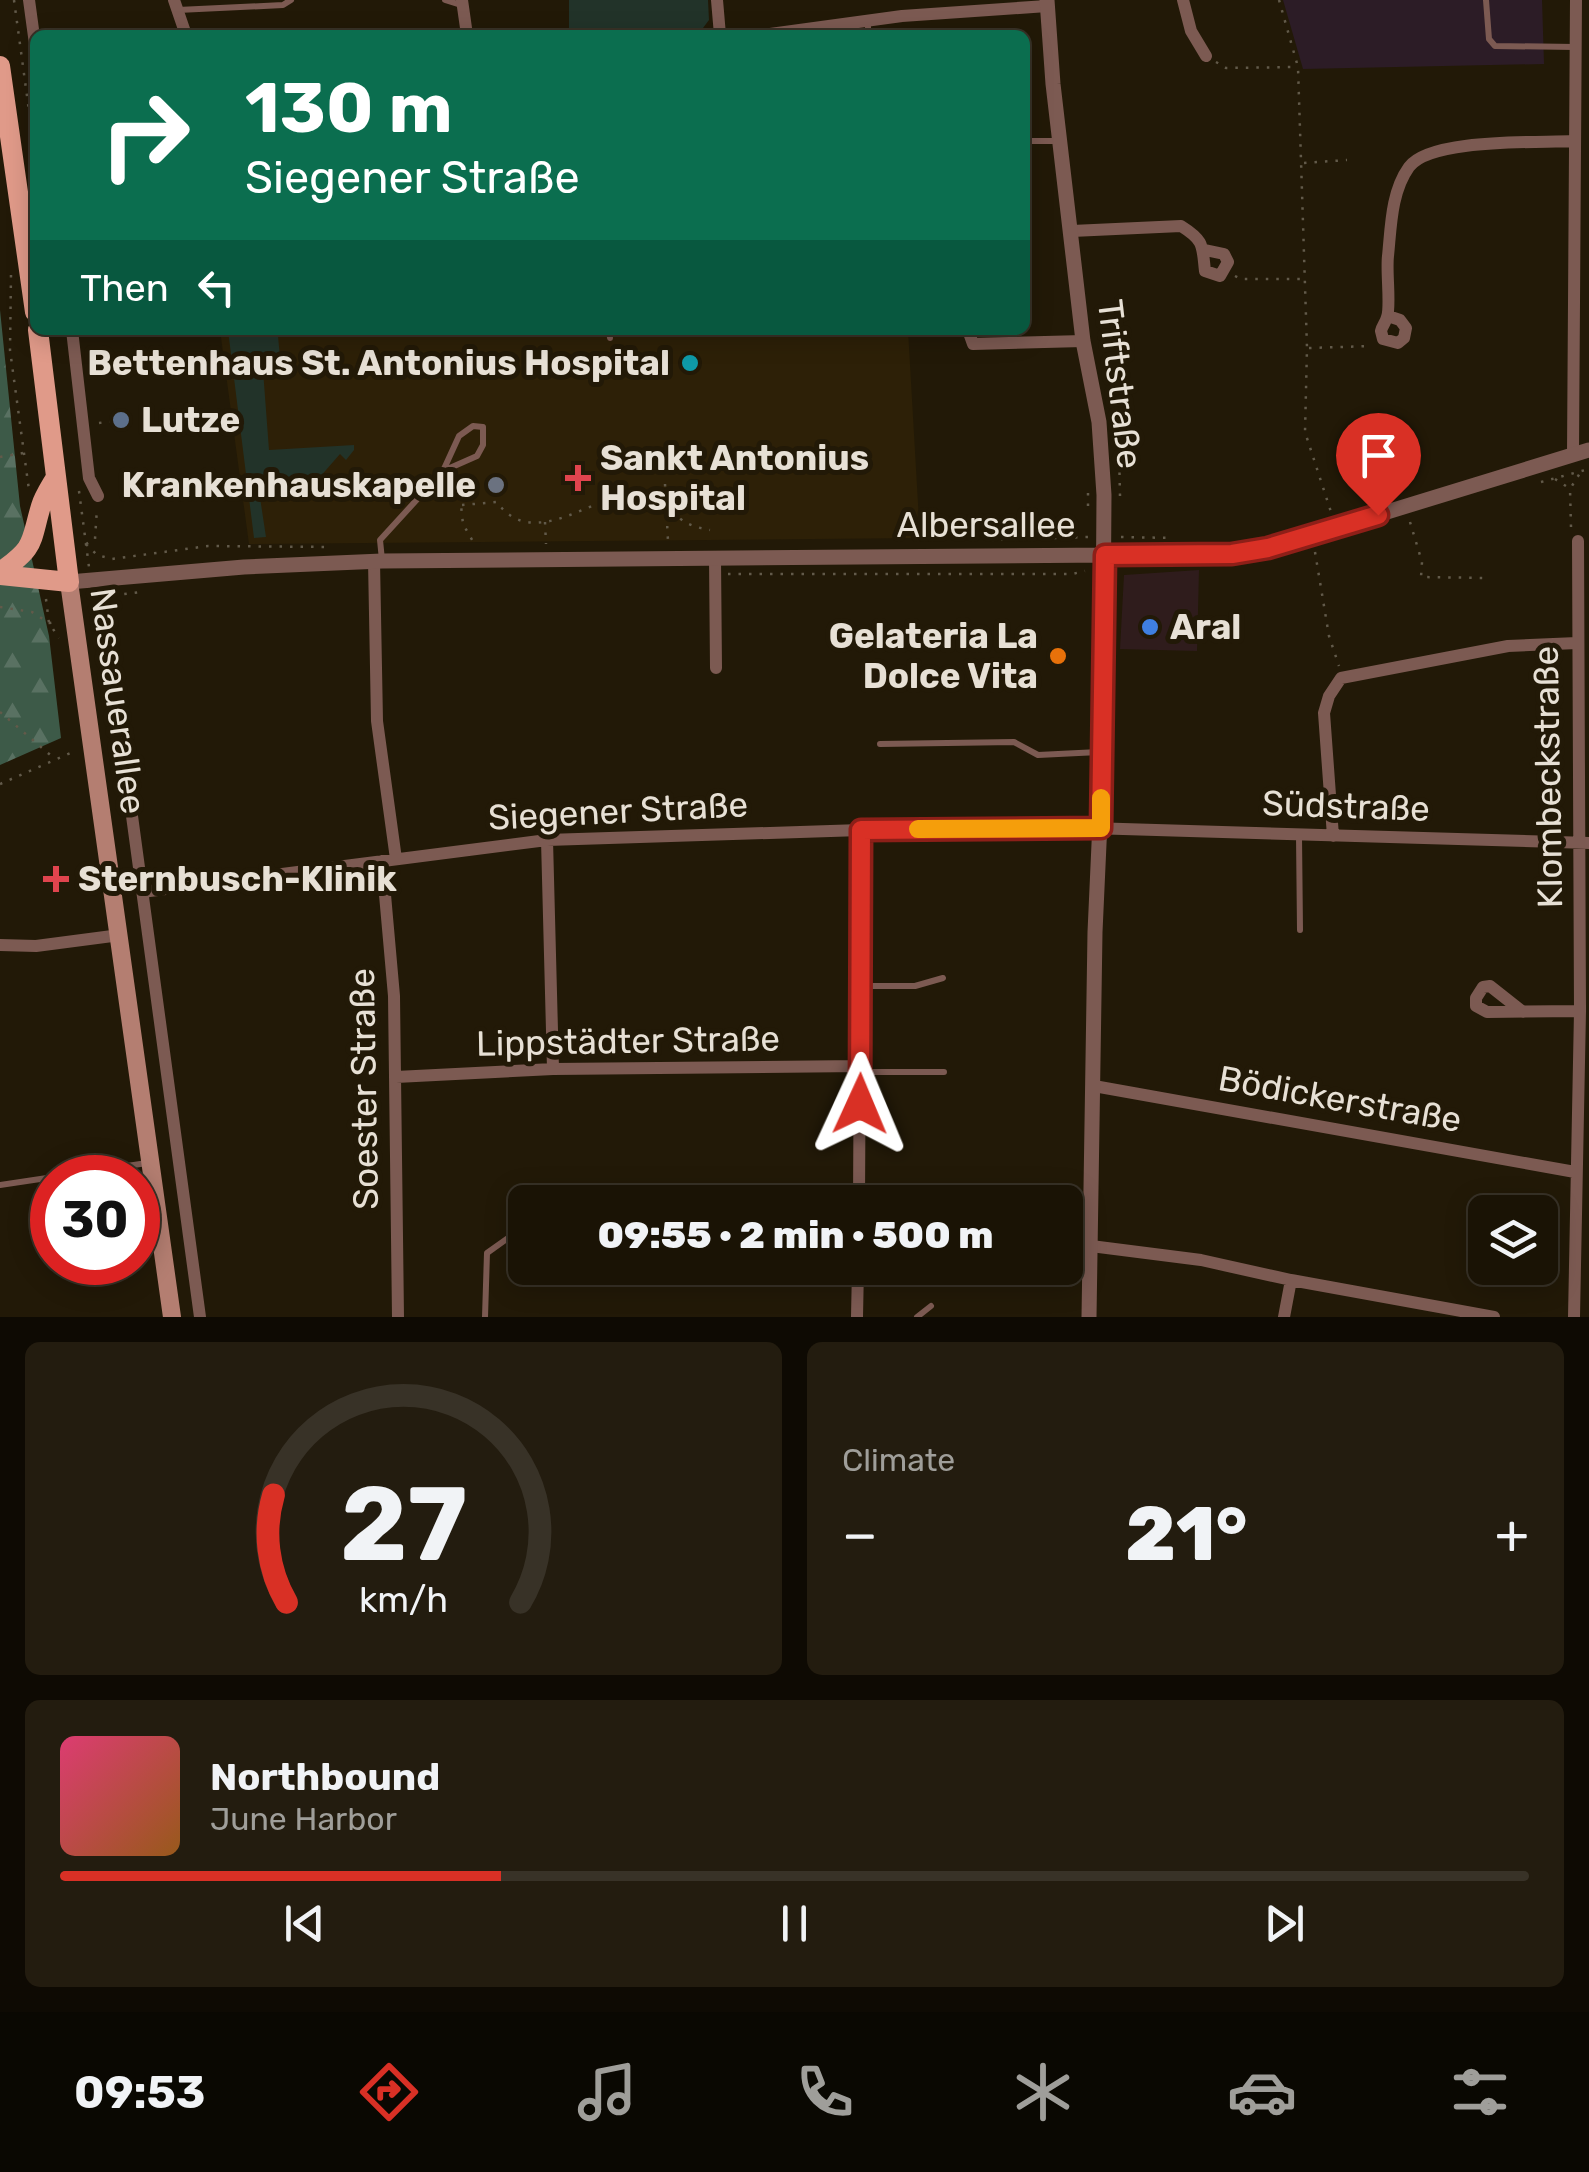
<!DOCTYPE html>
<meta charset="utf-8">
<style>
body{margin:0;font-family:Rubik,sans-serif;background:#231c0f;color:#f1f3f6;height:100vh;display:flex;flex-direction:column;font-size:38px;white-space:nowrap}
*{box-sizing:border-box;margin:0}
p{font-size:32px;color:#9f9e9a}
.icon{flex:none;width:55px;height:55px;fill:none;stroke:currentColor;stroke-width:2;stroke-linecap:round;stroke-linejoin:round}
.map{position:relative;height:1317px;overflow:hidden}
.details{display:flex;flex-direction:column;gap:25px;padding:25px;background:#0e0a03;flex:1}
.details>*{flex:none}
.top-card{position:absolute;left:30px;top:30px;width:1000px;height:305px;border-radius:15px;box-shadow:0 5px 25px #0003,0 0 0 2px #383227;background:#0b6e4f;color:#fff;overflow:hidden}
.fabs{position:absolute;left:1468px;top:1195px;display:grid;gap:20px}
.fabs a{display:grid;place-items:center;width:90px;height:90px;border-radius:15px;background:#1a1305;box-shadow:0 5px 25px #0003,0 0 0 2px #383227;font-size:50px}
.speed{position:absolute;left:30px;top:1155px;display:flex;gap:20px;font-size:50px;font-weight:700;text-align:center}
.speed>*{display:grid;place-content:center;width:130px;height:130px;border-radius:50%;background:#1a1305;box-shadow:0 5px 25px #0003,0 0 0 2px #383227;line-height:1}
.speed .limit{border:15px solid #d22;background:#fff;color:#111}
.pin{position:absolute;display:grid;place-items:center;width:85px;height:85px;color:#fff;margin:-102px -42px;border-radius:50% 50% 50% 0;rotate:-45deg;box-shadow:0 0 10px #0007}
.pin .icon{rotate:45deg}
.me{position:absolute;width:110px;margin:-55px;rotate:1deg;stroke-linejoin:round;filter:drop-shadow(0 0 8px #0008)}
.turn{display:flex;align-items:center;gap:35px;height:210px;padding:0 50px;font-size:45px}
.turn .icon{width:130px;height:130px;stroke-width:2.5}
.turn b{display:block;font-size:70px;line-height:85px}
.then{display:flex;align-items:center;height:95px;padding:0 50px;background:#0003;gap:20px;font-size:38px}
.big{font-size:75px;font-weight:800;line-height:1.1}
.details .card{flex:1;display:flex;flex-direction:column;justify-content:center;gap:15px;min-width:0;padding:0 35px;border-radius:15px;background:#231c0f}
.details .dial{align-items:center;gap:0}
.dial svg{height:260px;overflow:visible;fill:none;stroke:#383227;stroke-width:7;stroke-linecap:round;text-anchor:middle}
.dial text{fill:#f1f3f6;stroke:none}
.song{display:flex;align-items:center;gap:30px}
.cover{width:120px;height:120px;border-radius:15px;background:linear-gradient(135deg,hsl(340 70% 55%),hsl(30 70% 35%))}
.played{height:10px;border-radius:5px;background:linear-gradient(90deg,#d93025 30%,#383227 30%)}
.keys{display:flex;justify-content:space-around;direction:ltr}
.heat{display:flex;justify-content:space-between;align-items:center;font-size:55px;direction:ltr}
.details .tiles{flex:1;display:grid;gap:25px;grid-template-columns:1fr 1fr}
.card:last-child{grid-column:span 2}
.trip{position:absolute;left:508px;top:1185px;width:575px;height:100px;border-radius:15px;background:#1a1305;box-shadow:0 5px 25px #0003,0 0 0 2px #383227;font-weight:800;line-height:100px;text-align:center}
.tab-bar{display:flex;height:160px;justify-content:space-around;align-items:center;background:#0a0802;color:#9f9e9a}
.tab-bar .icon{width:70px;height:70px}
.tab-bar .on{color:#d93025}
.tab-bar b{font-size:45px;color:#f1f3f6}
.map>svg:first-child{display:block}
.commercial{fill:#2f1c1c}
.built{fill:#2d2007}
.education{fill:#2c1c26}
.grass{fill:#223329}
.forest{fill:url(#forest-firs)}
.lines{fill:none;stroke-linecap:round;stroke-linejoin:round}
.path{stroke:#625a4a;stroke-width:2.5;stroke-dasharray:2.5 8;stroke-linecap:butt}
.service{stroke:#7c5a52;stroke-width:6}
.minor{stroke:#7c5a52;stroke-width:12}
.tertiary{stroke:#7c5a52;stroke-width:15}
.secondary{stroke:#b47e71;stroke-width:18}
.primary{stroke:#e09a89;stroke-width:20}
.route-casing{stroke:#8d1f18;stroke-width:25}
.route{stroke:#d93025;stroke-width:18}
.slow{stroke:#f59e0b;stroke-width:18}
.culture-dot{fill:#0f9aa8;stroke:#221907;stroke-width:4}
.service-dot{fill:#5c6f8a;stroke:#221907;stroke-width:4}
.health-dot{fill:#e0444e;stroke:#221907;stroke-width:4}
.worship-dot{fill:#6b7280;stroke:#221907;stroke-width:4}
.shop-dot{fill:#3f7fe0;stroke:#221907;stroke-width:4}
.food-dot{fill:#e8710a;stroke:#221907;stroke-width:4}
.labels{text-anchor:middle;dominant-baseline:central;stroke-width:10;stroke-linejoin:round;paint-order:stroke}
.poi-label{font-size:35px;font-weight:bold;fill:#e7e0d5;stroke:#221907;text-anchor:start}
.street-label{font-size:35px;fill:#e7e0d5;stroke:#221907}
</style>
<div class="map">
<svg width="1589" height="1317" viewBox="0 0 1589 1317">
<defs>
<pattern id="forest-firs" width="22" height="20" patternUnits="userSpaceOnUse" patternTransform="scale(2.5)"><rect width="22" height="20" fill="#3d5a48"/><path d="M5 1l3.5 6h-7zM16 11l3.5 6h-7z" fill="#597162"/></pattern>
</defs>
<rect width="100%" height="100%" fill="#221907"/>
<!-- commercial -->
<path class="commercial" d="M1199 570 1197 651 1120 649 1124 575Z"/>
<!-- built -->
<path class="built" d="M220 330H908L920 538 249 544Z"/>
<!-- education -->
<path class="education" d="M1283 0H1542L1544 64 1303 69Z"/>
<!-- grass -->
<path class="grass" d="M569 0H708L709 20 703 28 686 35H569Z
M228 330H352L278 336 281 368 263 370 269 450 354 445V450L346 460 340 454 312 486 259 491 266 537 254 538Z"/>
<!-- forest -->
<path class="forest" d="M0 310 20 506 49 636 61 738 0 765Z"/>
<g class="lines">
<!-- path -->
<path class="path" d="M14 0 35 155
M1279 0 1298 67 1307 348 1305 432 1331 512
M1216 62 1226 68 1296 67
M1304 163 1347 160
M11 275 10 350 29 490
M1235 276 1241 279H1301
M1309 348 1371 346
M1113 410 1119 449 1120 496
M99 423 112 421
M0 457 23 453
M458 477 463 524 475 545
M1555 479 1569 488
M1541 482 1589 469
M665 484 668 541
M79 491 89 567
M1088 493V510
M462 505 497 502C533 553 595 494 639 491 662 489 666 508 682 520 690 526 700 528 710 530
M545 522 546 544
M1410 522 1422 562 1421 577 1487 578
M1571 527 1570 489 1580 473
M1121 537 1173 538
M991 540 1088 537
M86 544 97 555 112 559 208 546 329 547
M86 544 95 539 97 508
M1315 552 1329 636 1339 666
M728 574H1072L1085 571
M93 598 141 592
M46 599 49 623 59 638
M0 607 32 612 49 623 57 622
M0 712 55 759
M0 784 75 751"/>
<!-- service -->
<path class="service" d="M445 0 461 5
M1486 0 1489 39 1495 46 1575 47
M178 10 283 5 291 0
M868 21V35
M1025 141H1059
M609 330 610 338
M382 560 380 540 443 471 477 456 483 445V427L473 426 459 436 443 471
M880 744 1014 742 1038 755 1099 752
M1299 836 1300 930
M862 986H915L943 978
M862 1072H944
M0 1185 147 1163
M485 1317 487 1253 515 1233
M917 1317 931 1306"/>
<!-- minor -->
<path class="minor" d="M29 0 35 44
M174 0 186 35
M462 0 467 35
M717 0 720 35
M1183 0 1191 31 1206 56
M762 35 902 16 1047 6
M1072 231 1181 226C1205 241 1202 246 1205 271L1220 276 1228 262 1224 254 1205 250
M1388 316 1400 320 1406 328 1404 338 1398 343 1383 339 1381 331C1382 326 1386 322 1387 317 1391 307 1386 271 1388 256 1391 227 1391 192 1409 167 1430 138 1537 143 1573 141
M72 330 89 478 98 496
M968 330 973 344 1083 341
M1573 454 1576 0
M715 559 716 668
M374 561 377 721 396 859
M105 617 200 1317
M1333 836 1324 713 1329 696 1341 678 1508 646 1577 643
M547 840 553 1069
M382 861 394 996 398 1317
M142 892 547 840 861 830 1090 828 1589 843
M0 945 36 946 120 935
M1523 1012 1490 986 1483 987 1476 998V1006L1487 1012 1580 1011
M396 1077 553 1069 861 1066
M1094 1086 1575 1172
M859 1202 861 830
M1091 1246 1201 1260 1291 1280 1494 1317
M857 1317 858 1268
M1284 1317 1291 1280
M1574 1317 1580 1011 1578 541"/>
<!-- tertiary -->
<path class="tertiary" d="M1047 0 1053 84 1083 341 1099 422 1104 495 1102 778 1095 932 1089 1317
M69 582 244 567 382 561 1231 554 1312 535 1589 450"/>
<!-- secondary -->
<path class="secondary" d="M69 582 172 1317"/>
<!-- primary -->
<path class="primary" d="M0 66 35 312
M0 572C36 547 30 543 41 506 44 496 51 486 56 477
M0 575 69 582 38 330"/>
</g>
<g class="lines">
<defs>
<path id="route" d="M860 1104 861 830 1101 828 1105 555 1232 554 1268 548 1378 515"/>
</defs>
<!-- route casing -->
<use href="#route" class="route-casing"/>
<!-- route -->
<use href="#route" class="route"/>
<!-- slow -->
<path class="slow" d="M918 829 1101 828V798"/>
</g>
<!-- markers -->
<circle class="culture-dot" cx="690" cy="363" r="10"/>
<circle class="service-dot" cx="121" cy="420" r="10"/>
<g class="health-dot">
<path d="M573 463h10v10h10v10h-10v10h-10v-10h-10v-10h10z"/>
<path d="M51 864h10v10h10v10h-10v10h-10v-10h-10v-10h10z"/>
</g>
<circle class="worship-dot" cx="496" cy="485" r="10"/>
<circle class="shop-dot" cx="1150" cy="627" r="10"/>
<circle class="food-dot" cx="1058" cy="656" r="10"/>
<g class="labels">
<!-- poi labels -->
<g class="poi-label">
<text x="670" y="363" text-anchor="end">Bettenhaus St. Antonius Hospital</text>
<text x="141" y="420">Lutze</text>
<text x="600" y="458">Sankt Antonius<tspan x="600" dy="40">Hospital</tspan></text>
<text x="476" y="485" text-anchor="end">Krankenhauskapelle</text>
<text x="1170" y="627">Aral</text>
<text x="1038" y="636" text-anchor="end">Gelateria La<tspan x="1038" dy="40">Dolce Vita</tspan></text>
<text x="78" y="879">Sternbusch-Klinik</text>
</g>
<!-- street labels -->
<g class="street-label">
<text transform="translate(1120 384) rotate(83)">Triftstraße</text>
<text x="986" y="525">Albersallee</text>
<text transform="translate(118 701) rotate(82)">Nassauerallee</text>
<text transform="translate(1548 777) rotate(-91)">Klombeckstraße</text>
<text transform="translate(1346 806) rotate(2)">Südstraße</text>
<text transform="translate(618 811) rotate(-3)">Siegener Straße</text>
<text transform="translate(628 1041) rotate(-1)">Lippstädter Straße</text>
<text transform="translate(364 1089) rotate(-91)">Soester Straße</text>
<text transform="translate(1340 1099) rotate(10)">Bödickerstraße</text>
</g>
</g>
</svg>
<div class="fabs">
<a><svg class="icon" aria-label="layers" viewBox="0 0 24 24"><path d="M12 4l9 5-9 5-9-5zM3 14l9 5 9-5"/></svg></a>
</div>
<div class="speed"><div class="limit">30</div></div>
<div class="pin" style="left:1378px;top:515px;background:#d93025"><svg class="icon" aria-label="arrive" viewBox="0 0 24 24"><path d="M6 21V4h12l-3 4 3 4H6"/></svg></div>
<svg class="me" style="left:860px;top:1104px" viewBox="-20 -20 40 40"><path d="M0-17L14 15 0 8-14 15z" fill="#d93025" stroke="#fff" stroke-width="4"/></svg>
<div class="trip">09:55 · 2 min · 500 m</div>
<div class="top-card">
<div class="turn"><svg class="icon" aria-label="right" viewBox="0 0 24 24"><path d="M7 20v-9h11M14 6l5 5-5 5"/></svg><div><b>130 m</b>Siegener Straße</div></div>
<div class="then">Then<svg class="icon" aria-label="left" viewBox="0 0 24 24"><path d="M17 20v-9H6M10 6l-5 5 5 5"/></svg></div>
</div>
</div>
<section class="details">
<div class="tiles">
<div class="card dial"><svg viewBox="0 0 100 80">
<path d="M14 69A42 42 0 1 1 86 69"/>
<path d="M14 69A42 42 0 0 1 10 36" stroke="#d93025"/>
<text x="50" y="56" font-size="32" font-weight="700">27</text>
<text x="50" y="72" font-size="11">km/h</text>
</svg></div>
<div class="card"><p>Climate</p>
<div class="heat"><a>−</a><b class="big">21°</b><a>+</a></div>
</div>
<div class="card">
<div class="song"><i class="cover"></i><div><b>Northbound</b><p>June Harbor</p></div></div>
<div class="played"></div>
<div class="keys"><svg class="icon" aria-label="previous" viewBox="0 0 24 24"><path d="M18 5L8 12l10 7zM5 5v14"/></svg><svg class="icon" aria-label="pause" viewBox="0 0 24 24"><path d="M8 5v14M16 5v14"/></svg><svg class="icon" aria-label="next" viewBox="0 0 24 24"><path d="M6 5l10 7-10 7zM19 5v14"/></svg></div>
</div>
</div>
</section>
<nav class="tab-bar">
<b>09:53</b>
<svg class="icon on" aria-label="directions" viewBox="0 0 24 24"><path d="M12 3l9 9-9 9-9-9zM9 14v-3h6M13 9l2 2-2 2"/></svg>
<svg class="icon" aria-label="music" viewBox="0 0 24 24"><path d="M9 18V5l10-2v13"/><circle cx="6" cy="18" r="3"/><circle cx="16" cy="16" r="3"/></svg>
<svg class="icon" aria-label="phone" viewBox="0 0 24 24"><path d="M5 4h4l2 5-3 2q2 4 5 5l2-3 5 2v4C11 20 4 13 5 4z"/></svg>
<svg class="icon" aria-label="climate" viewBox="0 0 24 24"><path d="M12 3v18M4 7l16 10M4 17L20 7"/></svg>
<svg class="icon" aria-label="car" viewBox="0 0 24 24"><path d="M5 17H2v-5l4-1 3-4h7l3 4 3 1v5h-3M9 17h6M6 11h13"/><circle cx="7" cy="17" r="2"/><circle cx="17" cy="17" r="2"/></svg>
<svg class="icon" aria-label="filters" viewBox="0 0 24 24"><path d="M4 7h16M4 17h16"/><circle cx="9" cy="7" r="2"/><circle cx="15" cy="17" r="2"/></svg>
</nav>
